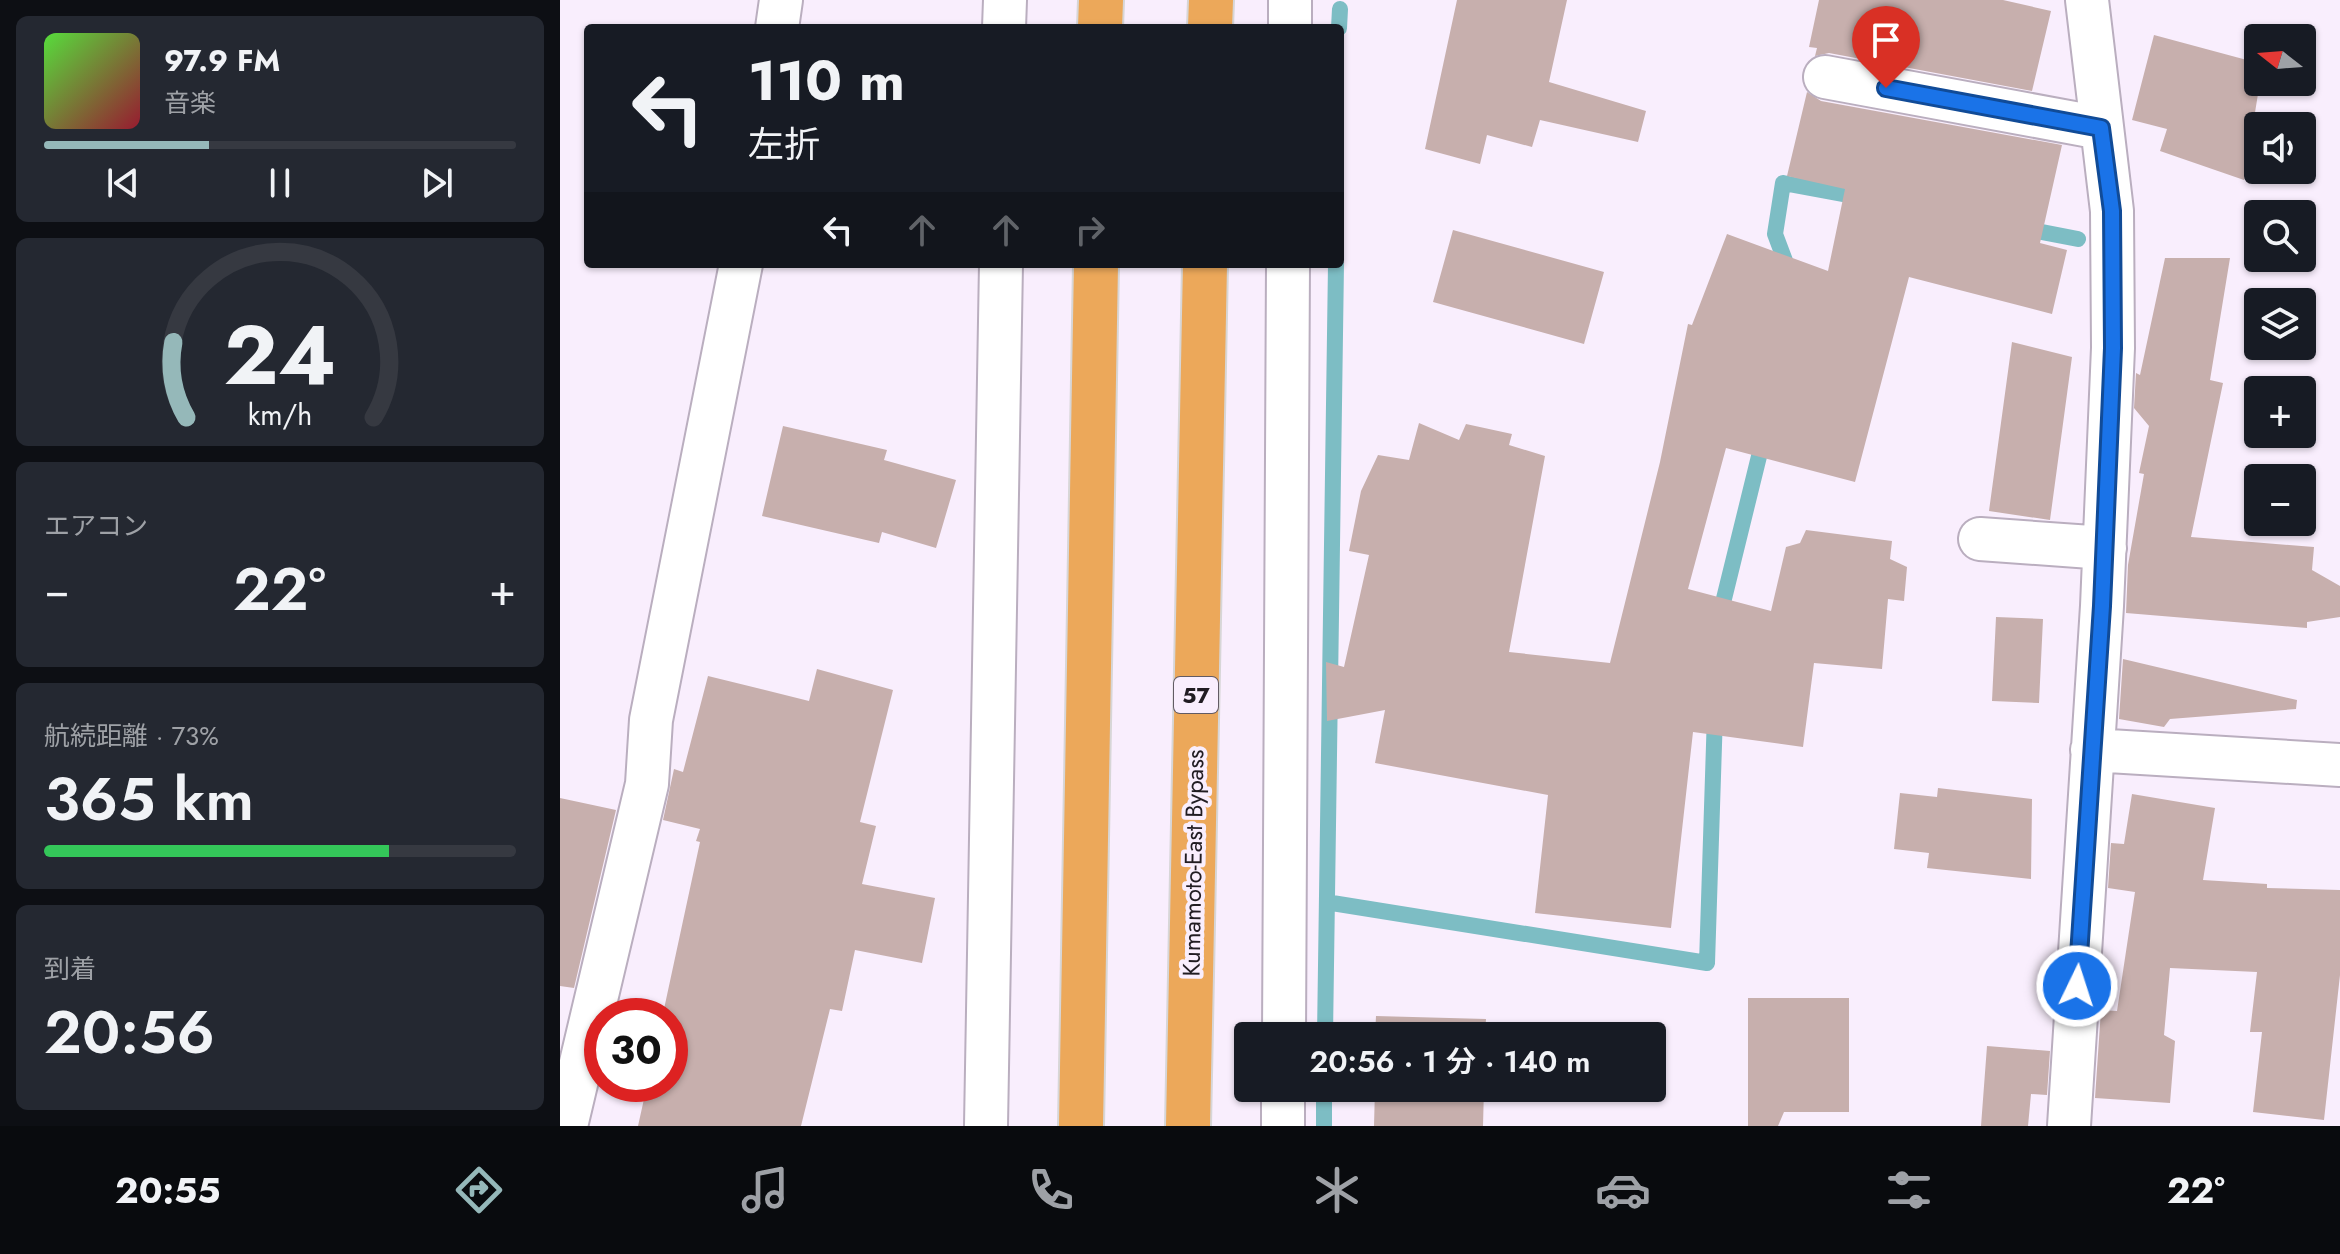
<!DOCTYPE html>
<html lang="ja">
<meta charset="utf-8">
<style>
body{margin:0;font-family:Jost,"Noto Sans JP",sans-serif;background:#242831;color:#f1f3f6;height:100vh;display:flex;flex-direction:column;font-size:30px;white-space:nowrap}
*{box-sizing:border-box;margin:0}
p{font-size:26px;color:#9ea1a6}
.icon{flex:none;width:44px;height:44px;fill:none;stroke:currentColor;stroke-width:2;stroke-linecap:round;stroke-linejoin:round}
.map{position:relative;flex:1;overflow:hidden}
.details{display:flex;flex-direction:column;gap:16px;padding:16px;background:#0d0f14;width:560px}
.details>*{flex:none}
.hud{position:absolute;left:24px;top:24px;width:760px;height:244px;border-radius:8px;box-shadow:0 2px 6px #0004;background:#171b24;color:#f1f3f6;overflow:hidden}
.needle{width:52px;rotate:287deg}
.tools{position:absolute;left:1684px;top:24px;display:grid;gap:16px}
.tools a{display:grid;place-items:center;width:72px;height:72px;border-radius:8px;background:#171b24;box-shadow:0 2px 6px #0004;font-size:40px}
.speed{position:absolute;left:24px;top:998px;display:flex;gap:16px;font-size:40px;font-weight:700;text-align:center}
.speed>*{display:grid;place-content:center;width:104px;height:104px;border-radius:50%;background:#171b24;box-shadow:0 2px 6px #0004;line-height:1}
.speed .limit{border:12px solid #d22;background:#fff;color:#111}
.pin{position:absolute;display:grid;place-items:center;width:68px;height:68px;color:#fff;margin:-82px -34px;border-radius:50% 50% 50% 0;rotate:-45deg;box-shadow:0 0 8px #0007}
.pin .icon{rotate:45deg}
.me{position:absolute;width:88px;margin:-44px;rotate:4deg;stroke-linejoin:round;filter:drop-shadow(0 0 6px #0008)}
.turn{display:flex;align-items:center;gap:28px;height:168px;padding:0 32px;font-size:36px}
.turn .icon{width:104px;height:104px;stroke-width:2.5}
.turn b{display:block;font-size:56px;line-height:68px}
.lanes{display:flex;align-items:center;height:76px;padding:0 32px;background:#0003;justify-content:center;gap:40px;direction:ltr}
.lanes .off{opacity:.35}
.big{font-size:60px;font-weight:600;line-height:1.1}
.details .widget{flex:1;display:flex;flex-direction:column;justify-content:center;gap:12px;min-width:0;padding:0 28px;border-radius:12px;background:#242831}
.details .dial{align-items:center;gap:0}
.dial svg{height:208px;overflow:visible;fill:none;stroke:#363941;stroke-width:7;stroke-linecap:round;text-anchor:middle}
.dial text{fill:#f1f3f6;stroke:none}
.song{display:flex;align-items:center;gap:24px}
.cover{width:96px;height:96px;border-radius:12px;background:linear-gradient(135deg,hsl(110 70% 55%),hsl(350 70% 35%))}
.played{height:8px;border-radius:4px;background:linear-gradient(90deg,#95b8b9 35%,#363941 35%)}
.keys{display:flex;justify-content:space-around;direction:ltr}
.heat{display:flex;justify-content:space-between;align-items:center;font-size:44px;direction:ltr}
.charge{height:12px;border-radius:6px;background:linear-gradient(90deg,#34c759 73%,#363941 0)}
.trip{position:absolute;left:674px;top:1022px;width:432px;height:80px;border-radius:8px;background:#171b24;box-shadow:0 2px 6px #0004;font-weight:600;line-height:80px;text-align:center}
.menu{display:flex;height:128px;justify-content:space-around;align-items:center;background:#090b0e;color:#9ea1a6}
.menu .icon{width:56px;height:56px}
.menu .on{color:#95b8b9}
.menu b{font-size:36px;color:#f1f3f6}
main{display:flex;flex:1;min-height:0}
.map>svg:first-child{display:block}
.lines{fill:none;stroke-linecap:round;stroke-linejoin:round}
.stream{stroke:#7dbdc4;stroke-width:16}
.building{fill:#c7afad}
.street-casing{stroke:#baaebf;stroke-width:46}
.highway-casing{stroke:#d7d6d7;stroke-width:48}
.street{stroke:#fff;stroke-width:42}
.highway{stroke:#eca85a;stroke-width:44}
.route-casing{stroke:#114b97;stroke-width:20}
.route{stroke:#1a73e8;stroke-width:14}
.labels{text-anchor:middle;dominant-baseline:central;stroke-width:8;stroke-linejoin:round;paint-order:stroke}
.shield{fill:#f9eefd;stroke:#625b64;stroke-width:2}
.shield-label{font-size:22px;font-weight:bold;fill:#211c22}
.street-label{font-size:24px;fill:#211c22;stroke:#f9eefd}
</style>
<main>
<section class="details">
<div class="widget">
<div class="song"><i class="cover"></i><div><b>97.9 FM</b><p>音楽</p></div></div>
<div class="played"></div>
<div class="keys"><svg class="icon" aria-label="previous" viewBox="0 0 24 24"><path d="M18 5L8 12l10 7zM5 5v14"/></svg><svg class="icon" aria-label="pause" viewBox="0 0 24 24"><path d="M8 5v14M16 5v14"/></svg><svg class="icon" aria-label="next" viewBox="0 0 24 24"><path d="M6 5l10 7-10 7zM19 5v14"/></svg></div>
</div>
<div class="widget dial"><svg viewBox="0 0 100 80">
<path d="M14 69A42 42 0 1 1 86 69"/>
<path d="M14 69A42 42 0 0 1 9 40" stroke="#95b8b9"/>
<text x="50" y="56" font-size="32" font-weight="700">24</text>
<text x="50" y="72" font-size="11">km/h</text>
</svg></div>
<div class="widget"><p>エアコン</p>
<div class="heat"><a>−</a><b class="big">22°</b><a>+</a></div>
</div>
<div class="widget"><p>航続距離 · 73%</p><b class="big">365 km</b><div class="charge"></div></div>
<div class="widget"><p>到着</p><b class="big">20:56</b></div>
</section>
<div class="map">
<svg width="1780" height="1126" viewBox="0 0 1780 1126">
<rect width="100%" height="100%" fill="#f9eefd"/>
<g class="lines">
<!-- stream -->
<path class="stream" d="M779 28 780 9
M1461 228 1518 239
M1230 274 1215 234 1223 183 1304 198
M1159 619 1204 436
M772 903 1147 963 1155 714
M765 1036 776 264
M764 1126V1088"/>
</g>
<!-- building -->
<path class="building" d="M897 0H1007L989 82 1086 111 1078 142 980 120 972 147 927 135 920 164 865 149Z
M1259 0H1443L1491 11 1472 91 1269 53 1255 56 1257 48 1249 47Z
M1594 35 1698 63V94L1684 180 1600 151 1607 129 1572 120Z
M1247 92 1261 101 1502 145 1480 243 1507 250 1492 314 1349 277 1295 482 1166 448 1128 589 1211 611 1226 547 1240 543 1246 530 1332 541 1330 559 1347 567 1344 601 1328 599 1322 669 1254 663 1243 747 1133 732 1111 928 975 913 988 795 815 763 825 710 767 721 766 662 784 667 809 555 789 551 801 491 818 455 849 460 859 423 899 440 906 424 952 434 949 445 985 456 949 652 1050 663 1100 462 1128 324 1132 325 1167 234 1268 271 1285 189 1227 176Z
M893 230 1044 272 1024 344 873 302Z
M1605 258H1670L1650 380 1663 383 1631 537 1754 547 1752 570 1780 586V617L1747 622V628L1566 613 1568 565 1584 474 1579 473 1589 426 1574 408 1576 373 1580 375Z
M1452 342 1512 357 1490 520 1429 511Z
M223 426 327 450 324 460 396 480 376 548 322 532 319 543 202 516Z
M1436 617 1483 619 1479 703 1432 701Z
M1563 659 1737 700 1736 709 1610 719 1604 727 1559 719Z
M257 669 333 690 300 822 316 826 302 884 375 898 362 963 295 950 282 1011 270 1009 241 1126H78L86 1090 79 1088 80 1084H110V1016H97L99 1008 104 1009 140 842 136 841 140 829 103 820 114 769 123 772 148 676 249 701Z
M1378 788 1472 799 1471 879 1367 868 1369 853 1334 849 1340 793 1377 797Z
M1572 794 1655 808 1643 880 1707 884V888L1780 890V975L1764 1120 1693 1112 1702 1032H1690L1697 972 1610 968 1604 1035 1615 1041 1610 1103 1535 1098 1541 1010 1557 1011 1575 892 1548 888 1551 843 1564 844Z
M0 798 56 810 14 988 0 986Z
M1188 998H1289V1112H1224L1218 1126H1188Z
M816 1016 926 1019 925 1036H815Z
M1427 1046 1490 1051 1487 1095 1471 1094 1468 1126H1421Z
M815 1088H924L923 1126H814Z"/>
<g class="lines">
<defs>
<path id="street" d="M217 28 221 0
M444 28 445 0
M730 28V0
M1265 77 1541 128
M1420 539 1545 548
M1532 750 1780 765
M724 1036 728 264
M6 1126 87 784 91 720 181 264
M426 1126 441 264
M723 1126V1088
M1509 1126 1542 606 1553 348 1552 211 1527 0"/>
<path id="highway" d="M540 28 541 0
M650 28 651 0
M521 1126 536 264
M628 1126 645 264"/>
</defs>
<!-- street casing -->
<use href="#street" class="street-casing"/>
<!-- highway casing -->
<use href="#highway" class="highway-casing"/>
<!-- street -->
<use href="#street" class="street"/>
<!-- highway -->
<use href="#highway" class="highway"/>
</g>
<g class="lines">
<defs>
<path id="route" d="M1326 88 1541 128 1552 211 1553 348 1542 606 1517 986"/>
</defs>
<!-- route casing -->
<use href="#route" class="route-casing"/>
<!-- route -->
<use href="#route" class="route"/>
</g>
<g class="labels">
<!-- shield labels -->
<rect class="shield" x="614" y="677" width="44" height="36" rx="6"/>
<g class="shield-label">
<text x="636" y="695">57</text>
</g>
<!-- street labels -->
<g class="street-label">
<text transform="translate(633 863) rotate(-89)">Kumamoto-East Bypass</text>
</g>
</g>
</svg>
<div class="tools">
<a><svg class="needle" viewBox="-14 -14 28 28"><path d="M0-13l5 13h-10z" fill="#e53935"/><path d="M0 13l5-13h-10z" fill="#9ea1a6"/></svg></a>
<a><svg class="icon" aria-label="sound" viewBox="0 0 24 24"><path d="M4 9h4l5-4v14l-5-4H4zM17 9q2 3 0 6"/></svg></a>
<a><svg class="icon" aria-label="search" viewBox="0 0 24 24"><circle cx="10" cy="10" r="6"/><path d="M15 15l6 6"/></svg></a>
<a><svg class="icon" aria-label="layers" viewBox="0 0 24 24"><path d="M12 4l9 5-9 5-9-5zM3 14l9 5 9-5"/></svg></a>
<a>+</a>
<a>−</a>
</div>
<div class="speed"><div class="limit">30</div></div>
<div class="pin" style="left:1326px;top:88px;background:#d93025"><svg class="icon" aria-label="arrive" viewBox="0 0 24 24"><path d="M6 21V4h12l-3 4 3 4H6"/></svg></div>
<svg class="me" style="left:1517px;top:986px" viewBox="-20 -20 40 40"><circle r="17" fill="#1a73e8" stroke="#fff" stroke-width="3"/><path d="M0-11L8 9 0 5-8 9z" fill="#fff"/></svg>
<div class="trip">20:56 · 1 分 · 140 m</div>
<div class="hud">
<div class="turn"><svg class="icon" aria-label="left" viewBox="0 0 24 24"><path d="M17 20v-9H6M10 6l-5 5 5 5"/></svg><div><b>110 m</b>左折</div></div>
<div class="lanes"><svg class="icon" aria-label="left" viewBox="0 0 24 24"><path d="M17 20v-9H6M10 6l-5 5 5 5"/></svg><svg class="icon off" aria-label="ahead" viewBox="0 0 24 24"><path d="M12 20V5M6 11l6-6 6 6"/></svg><svg class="icon off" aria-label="ahead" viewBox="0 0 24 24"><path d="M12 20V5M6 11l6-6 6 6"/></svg><svg class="icon off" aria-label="right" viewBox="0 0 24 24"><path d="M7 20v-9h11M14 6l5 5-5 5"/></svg></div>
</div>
</div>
</main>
<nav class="menu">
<b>20:55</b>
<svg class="icon on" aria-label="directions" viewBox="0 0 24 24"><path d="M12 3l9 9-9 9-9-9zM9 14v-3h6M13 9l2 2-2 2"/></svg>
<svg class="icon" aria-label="music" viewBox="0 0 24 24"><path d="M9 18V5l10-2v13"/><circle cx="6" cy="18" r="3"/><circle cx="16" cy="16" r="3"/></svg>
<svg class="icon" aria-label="phone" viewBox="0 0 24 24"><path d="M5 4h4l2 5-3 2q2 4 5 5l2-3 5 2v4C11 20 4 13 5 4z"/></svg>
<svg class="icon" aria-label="climate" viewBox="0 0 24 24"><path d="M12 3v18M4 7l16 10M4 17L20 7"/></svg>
<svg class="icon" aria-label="car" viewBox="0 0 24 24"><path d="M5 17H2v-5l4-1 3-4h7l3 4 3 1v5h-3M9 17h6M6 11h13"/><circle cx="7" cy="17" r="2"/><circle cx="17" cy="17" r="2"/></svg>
<svg class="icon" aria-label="filters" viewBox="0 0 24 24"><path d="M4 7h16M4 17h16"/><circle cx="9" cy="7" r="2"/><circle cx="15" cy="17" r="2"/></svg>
<b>22°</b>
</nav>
